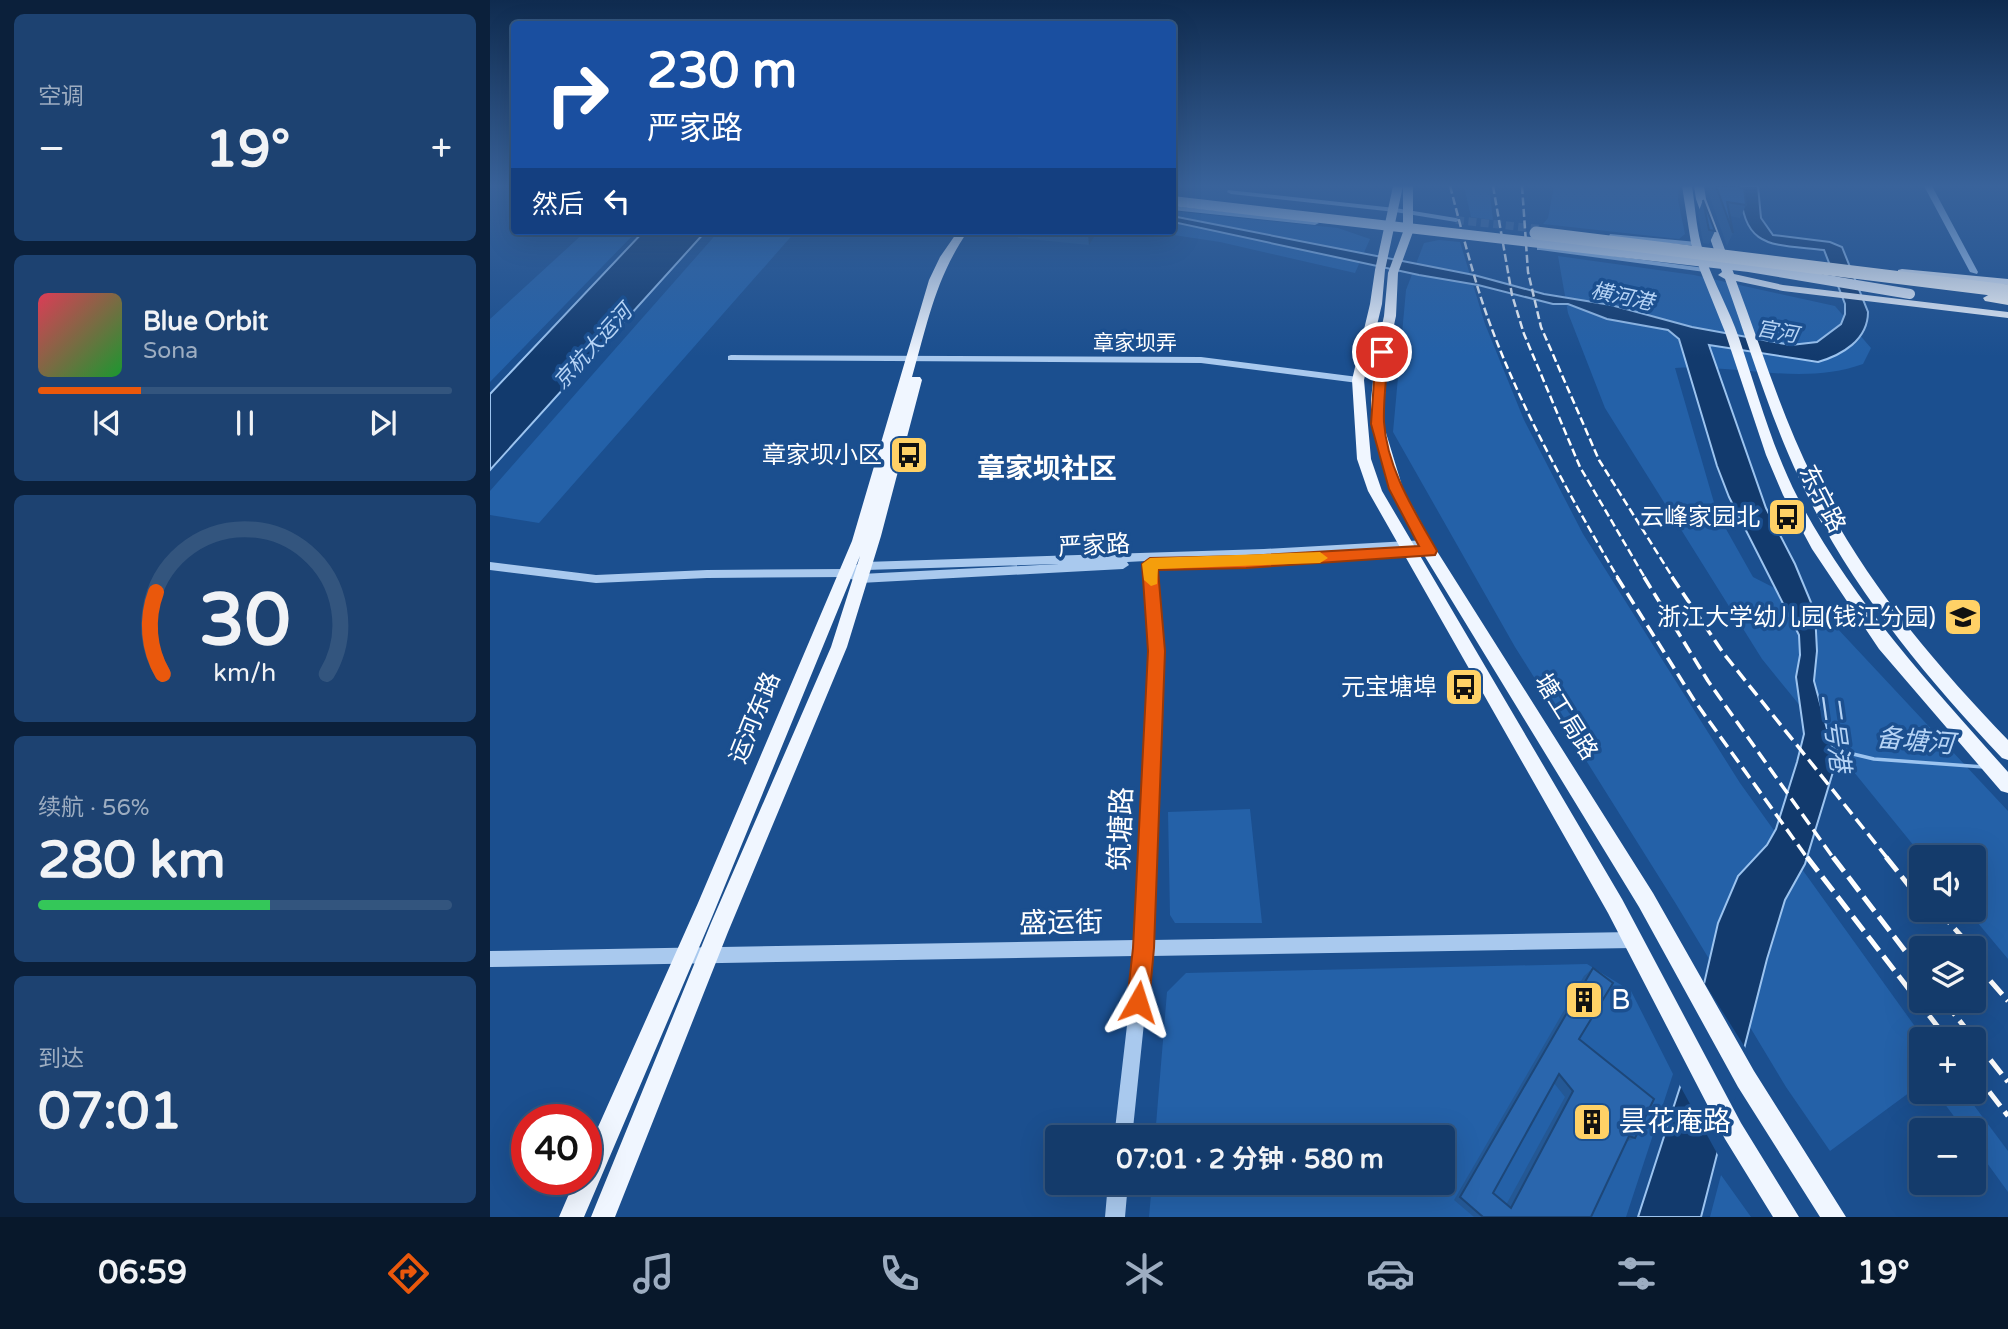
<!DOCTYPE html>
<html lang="zh">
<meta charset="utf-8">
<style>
body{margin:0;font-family:"Varela Round","Noto Sans SC",sans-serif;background:#1d4271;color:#f1f3f6;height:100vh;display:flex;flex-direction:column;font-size:26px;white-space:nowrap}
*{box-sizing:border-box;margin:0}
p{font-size:23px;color:#9dadc1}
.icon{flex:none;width:38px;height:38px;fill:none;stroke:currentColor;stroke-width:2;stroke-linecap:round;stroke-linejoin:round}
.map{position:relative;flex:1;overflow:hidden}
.panel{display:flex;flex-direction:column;gap:14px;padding:14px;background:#0b203b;width:490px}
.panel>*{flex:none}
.guide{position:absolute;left:21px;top:21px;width:665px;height:214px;border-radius:7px;box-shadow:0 7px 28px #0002,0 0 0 2px #33557e;background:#1a4fa0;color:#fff;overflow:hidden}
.tools{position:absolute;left:1419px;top:845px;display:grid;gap:14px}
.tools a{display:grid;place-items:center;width:77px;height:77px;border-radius:7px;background:#143b6b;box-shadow:0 7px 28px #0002,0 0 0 2px #33557e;font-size:35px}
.speed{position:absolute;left:21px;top:1104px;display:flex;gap:14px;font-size:35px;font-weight:700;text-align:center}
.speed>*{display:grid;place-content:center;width:91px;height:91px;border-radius:50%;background:#143b6b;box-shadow:0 7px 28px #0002,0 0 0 2px #33557e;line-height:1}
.speed .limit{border:10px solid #d22;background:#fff;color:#111}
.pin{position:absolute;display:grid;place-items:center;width:60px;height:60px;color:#fff;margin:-30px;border:4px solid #fff;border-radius:50%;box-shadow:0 2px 7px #0007}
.me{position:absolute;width:77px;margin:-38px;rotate:6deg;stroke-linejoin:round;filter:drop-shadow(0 0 5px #0008)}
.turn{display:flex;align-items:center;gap:24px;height:147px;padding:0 21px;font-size:32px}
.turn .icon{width:91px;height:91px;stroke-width:2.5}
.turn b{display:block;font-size:49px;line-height:60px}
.then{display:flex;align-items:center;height:66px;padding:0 21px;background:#0003;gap:14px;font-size:26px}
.big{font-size:52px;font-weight:700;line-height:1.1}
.panel .tile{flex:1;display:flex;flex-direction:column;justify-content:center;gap:10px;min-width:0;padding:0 24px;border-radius:10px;background:#1d4271}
.panel .dial{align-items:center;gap:0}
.dial svg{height:182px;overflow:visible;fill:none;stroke:#33557e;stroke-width:7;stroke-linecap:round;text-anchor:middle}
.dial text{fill:#f1f3f6;stroke:none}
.song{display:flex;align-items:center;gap:21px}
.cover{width:84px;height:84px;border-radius:10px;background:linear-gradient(135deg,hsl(350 70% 55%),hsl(130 70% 35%))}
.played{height:7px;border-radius:4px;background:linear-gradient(90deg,#ea580c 25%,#33557e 25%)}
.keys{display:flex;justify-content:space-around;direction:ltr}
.heat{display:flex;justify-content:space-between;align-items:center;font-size:38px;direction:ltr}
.charge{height:10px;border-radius:5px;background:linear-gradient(90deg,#34c759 56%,#33557e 0)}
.trip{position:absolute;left:555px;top:1125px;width:410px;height:70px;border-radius:7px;background:#143b6b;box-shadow:0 7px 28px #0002,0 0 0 2px #33557e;font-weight:700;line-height:70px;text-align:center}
.tab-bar{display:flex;height:112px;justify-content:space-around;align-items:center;background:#08182b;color:#9dadc1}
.tab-bar .icon{width:49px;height:49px}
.tab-bar .on{color:#ea580c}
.tab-bar b{font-size:32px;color:#f1f3f6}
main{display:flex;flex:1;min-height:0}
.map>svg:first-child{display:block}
.green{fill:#2461a8}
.water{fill:#123a6d;stroke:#9cc4f0;stroke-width:2}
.pier{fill:#1b4f8f}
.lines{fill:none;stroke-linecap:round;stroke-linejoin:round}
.stream{stroke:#9cc4f0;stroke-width:3.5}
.minor-tunnel{stroke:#3d69a0;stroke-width:8;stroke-dasharray:8 4.5;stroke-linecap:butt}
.minor{fill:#a9c9ee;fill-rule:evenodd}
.major{fill:#f0f6ff;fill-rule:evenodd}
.highway{fill:#fff;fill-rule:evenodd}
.rail-far2{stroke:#fff;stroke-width:2.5;stroke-dasharray:8 3.5;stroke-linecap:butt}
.rail-far1{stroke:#fff;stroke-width:3.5;stroke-dasharray:13 6;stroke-linecap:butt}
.rail{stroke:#fff;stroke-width:5;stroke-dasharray:18 7;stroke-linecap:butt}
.major-bridge{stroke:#f0f6ff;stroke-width:10}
.highway-bridge{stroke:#fff;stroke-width:13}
.wall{fill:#245895;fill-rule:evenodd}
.shaded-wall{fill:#1d4779}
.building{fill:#2a66ad;stroke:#1d4779;stroke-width:2;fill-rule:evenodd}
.route{fill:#ea580c;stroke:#983908;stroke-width:2}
.slow{fill:#f59e0b}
.labels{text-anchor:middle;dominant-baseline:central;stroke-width:7;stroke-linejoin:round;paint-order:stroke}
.far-water-label{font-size:21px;font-style:italic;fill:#b5d3f5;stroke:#1b4f8f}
.far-street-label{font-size:21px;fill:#fff;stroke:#1b4f8f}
.poi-label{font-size:24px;fill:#fff;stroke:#1b4f8f;text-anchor:end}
.street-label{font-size:24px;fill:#fff;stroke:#1b4f8f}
.water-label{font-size:26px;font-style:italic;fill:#b5d3f5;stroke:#1b4f8f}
.quarter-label{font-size:28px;font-weight:bold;fill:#fff;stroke:#1b4f8f}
.near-street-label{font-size:28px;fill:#fff;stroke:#1b4f8f}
.near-poi-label{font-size:28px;fill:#fff;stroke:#1b4f8f;text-anchor:start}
</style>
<main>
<section class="panel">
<div class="tile"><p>空调</p>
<div class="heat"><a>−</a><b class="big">19°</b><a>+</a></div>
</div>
<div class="tile">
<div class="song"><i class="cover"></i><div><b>Blue Orbit</b><p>Sona</p></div></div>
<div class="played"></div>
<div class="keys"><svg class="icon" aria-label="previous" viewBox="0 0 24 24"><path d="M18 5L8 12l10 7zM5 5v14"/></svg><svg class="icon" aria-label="pause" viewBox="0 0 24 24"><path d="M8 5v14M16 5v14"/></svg><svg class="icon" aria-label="next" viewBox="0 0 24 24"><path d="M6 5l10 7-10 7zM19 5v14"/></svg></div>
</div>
<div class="tile dial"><svg viewBox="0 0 100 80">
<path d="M14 69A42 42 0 1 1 86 69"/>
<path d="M14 69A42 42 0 0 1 11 33" stroke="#ea580c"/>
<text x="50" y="56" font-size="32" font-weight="700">30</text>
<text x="50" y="72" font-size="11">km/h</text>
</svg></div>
<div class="tile"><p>续航 · 56%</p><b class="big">280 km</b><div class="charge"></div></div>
<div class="tile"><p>到达</p><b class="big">07:01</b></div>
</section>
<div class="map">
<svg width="1518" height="1217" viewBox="0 0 1518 1217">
<rect width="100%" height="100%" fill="#1b4f8f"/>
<!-- green -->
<path class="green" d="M974 186H999L1003 220 981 217Z
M1064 186H1189L1188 200 1195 234 1189 239 1053 224 1058 218Z
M683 211 848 228 880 239 865 273 730 242 657 231H682Z
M96 231H147L0 382V319Z
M229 231H306L49 523 0 515V491Z
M949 240 970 242 995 324 1034 420 1093 534 1250 783 1434 1039 1432 1040 1431 1084 1340 1151 1296 1087 1186 904 1025 647 903 432 916 290 934 243Z
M1068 256 1204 275 1345 306 1381 348 1373 364C1313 386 1247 364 1185 368L1227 513 1263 577 1332 612 1518 811V959L1477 910H1484V858L1433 857 1272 659 1115 408 1078 313Z
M760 809 772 923H685L680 915 678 812Z
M1097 964 1141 991 1183 1074 1136 1217H659L662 1183H952V1138L665 1137 677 992 696 973Z
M1446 1092H1474L1518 1151V1192L1484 1145V1130H1474Z
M1231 1175 1261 1217H1220Z"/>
<!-- water -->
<path class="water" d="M1250 186H1268L1271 218 1283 235 1340 242 1352 247 1378 312C1378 340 1352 355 1328 362L1219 345 1276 508 1305 564 1325 612 1327 651 1324 681 1346 762 1315 864 1295 900 1277 959 1211 1217H1148L1191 1084 1228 923 1248 876 1277 845 1286 829 1307 762 1314 734 1306 677 1310 655 1309 635 1239 497 1227 466 1189 339 1178 330 1117 319 1078 304H1063L988 285 929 275 683 222 682 216 984 275 1054 294 1121 305 1202 327 1301 345 1327 342 1351 324 1355 314V304L1334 250C1281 244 1253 250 1250 186Z
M154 231H216L0 470V394Z"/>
<!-- pier -->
<path class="pier" d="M1212 979 1258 1052 1229 1157 1188 1082Z"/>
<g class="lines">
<!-- stream -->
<path class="stream" d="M1342 749 1384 759 1494 767"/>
<!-- minor-tunnel -->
<path class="minor-tunnel" d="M966 220 1050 229"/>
<!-- minor -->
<path class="minor" d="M1434 186H1442L1488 272 1487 274 1480 272Z
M738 190 905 208 966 218 970 220 966 222 905 212 741 194 737 192Z
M682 206 825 221 829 223 825 225 682 210Z
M1120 234 1207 242 1211 244 1207 246 1123 238 1119 236Z
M1047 246 1215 268 1219 270 1215 272 1050 250H1047Z
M241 355 711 357 868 377 873 380 868 383 711 363 238 360V356Z
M936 540 942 544 940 547 945 551 943 554 872 560 866 556 872 552 778 557 783 561 777 565 728 567 722 563 728 559 664 561 666 564 672 651 662 940 1143 932 1149 934 1151 940 1149 946 1143 948 661 956 642 1138H624L645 956 0 967V951L646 940 660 651 654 564 656 561 637 562 639 565 633 569 370 583 357 577 217 578 106 583 0 570V562L106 575 217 570 355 569 375 562 774 549ZM569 564 371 574 367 573 376 570Z
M618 1183H638L635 1217H615Z"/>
<!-- major -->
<path class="major" d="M903 186H913L895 270 892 304 874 380 881 459 892 491 1132 899 1251 1123 1309 1217H1283L1235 1139 1118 913 878 491 867 459 862 380 880 304 885 270Z
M913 186H923V232L908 273 906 316 898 352 893 423 913 489 945 548 1163 893 1264 1071 1356 1217H1330L1248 1087 1149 907 934 555 899 489 881 423V400L886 352 894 316 898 273 913 232Z
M1192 186H1202C1205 205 1206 225 1211 244 1220 277 1238 306 1249 338 1267 391 1282 448 1308 498 1362 601 1441 685 1518 772V793L1511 791 1389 649 1322 549 1293 495 1276 455 1235 332 1210 270 1201 243Z
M1204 186H1214L1216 199 1244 274 1293 285 1518 312V318L1293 291 1246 281C1271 347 1292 417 1324 480 1372 578 1443 662 1518 740V760L1512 758C1433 674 1357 583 1309 478 1279 414 1259 345 1235 279L1228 275 1232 272 1206 199Z
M468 231H478C445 279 438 322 422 377H430L432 380 391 536 357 647 238 932 125 1217H101L221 923 341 647 370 556 222 917 94 1217H69L85 1180H96V1154L208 903 362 541 439 280 450 257Z
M1412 269 1518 279V285L1408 274V270Z"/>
<!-- highway -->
<path class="highway" d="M1500 294 1518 297V305L1495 301 1493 298Z"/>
<!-- rail-far2 -->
<path class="rail-far2" d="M960 186C971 227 981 269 995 310 1028 404 1078 493 1128 578
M1003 186 1022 295 1034 334 1090 467 1155 578
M1032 186 1038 272 1051 327 1109 460 1183 578"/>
<!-- rail-far1 -->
<path class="rail-far1" d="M1127 577 1204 700 1318 859
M1154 577 1218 681 1344 859
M1182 577 1234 654 1398 859"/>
<!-- rail -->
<path class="rail" d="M1317 857 1458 1040
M1343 857 1432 973
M1396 857 1432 902
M1448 910 1482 948
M1484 962 1518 1001
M1454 1001 1518 1082
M1484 1072 1518 1116"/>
<!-- major-bridge -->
<path class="major-bridge" d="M682 201 1259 267 1420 294"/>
<!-- highway-bridge -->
<path class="highway-bridge" d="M1046 233 1518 291"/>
</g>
<!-- wall -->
<path class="wall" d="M1216 186H1241L1256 205 1250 218 1240 216 1243 233 1237 246Z
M1213 200 1225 231 1219 244 1213 243 1208 213Z
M420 231H440L438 233Z
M526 231H606V234L599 245 528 238Z
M1103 968 1089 1039 1145 1138 1136 1142 1101 1217H984L964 1200 1094 976ZM1064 1083 1075 1097 1016 1205 1003 1193Z"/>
<!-- shaded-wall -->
<path class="shaded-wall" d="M601 231H606V234L599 245 598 235Z"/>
<!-- building -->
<path class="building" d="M1226 186H1241L1254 188 1256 205 1237 202 1243 233Z
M1213 200 1225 231 1219 230Z
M554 231H601L598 235Z
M1103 968 1123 983 1089 1039 1164 1099 1145 1138 1139 1136 1101 1217H993L970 1197ZM1069 1074 1083 1091 1021 1208 1003 1193Z"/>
<!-- sky -->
<linearGradient id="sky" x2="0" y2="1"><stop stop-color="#0f2b4f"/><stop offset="0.52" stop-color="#39639b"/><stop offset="1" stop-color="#39639b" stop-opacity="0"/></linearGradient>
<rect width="1518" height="357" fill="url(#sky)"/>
<!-- route -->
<path class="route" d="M892 349 898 352C897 375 893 400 894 422 897 469 925 512 947 551L945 555 756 568 668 570 675 651 664 948 659 1002 656 1010 648 1013 640 1010 637 1002 643 948 658 651 652 564 660 558 756 556 929 546 899 489 881 424 886 352Z"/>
<!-- slow -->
<path class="slow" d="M830 552 838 558 830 563 668 569 667 584 661 586 654 580 652 564 660 558Z"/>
<!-- icons -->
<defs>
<symbol id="bus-square" viewBox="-11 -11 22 22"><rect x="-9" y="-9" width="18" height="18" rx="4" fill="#ffd166" stroke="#1b4f8f"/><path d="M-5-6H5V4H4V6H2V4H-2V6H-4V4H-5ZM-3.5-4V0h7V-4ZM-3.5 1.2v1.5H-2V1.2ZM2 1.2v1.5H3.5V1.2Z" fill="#111"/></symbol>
<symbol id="school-square" viewBox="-11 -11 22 22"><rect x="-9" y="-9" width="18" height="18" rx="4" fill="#ffd166" stroke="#1b4f8f"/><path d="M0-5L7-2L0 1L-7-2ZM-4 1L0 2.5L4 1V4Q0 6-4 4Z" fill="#111"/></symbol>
<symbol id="building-square" viewBox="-11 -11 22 22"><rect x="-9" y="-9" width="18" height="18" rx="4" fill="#ffd166" stroke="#1b4f8f"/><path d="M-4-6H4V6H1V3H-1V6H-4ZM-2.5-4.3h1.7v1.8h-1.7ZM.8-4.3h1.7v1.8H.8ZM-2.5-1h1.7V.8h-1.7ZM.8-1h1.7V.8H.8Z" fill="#111"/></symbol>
</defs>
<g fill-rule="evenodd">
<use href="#bus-square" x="397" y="433" width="44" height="44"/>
<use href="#bus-square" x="1275" y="495" width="44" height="44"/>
<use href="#school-square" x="1451" y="595" width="44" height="44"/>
<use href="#bus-square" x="952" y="665" width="44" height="44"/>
<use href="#building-square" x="1072" y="978" width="44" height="44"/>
<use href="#building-square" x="1080" y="1100" width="44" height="44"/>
</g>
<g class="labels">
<!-- far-water labels -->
<g class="far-water-label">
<text transform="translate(1132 297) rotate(12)">横河港</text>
<text transform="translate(1287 332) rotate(10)">官河</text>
<text transform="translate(103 347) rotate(-48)">京杭大运河</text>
</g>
<!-- far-street labels -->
<g class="far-street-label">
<text x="645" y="343">章家坝弄</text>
</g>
<!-- poi labels -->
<g class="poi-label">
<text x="392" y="455">章家坝小区</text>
<text x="1270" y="517">云峰家园北</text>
<text x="1446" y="617">浙江大学幼儿园(钱江分园)</text>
<text x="947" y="687">元宝塘埠</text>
</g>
<!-- street labels -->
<g class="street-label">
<text transform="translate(1332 499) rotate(63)">东宁路</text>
<text transform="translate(604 546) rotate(-3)">严家路</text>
<text transform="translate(1076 717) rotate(58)">塘工局路</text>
<text transform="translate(265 718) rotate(-68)">运河东路</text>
</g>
<!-- water labels -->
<g class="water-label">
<text transform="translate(1345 733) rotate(82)">二号港</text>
<text transform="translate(1425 741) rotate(5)">备塘河</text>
</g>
<!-- quarter labels -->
<g class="quarter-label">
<text x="557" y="469">章家坝社区</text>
</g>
<!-- near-street labels -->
<g class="near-street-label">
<text transform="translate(631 829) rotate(-88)">筑塘路</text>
<text transform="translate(571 923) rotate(-1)">盛运街</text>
</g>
<!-- near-poi labels -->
<g class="near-poi-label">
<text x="1121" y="1000">B</text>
<text x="1129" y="1122">昙花庵路</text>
</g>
</g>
</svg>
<div class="tools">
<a><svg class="icon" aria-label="sound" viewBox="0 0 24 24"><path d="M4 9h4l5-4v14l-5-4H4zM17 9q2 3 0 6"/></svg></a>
<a><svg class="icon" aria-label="layers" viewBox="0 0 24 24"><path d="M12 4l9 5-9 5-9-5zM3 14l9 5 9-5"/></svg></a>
<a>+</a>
<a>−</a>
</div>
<div class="speed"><div class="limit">40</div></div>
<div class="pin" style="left:892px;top:352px;background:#d93025"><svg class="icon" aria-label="arrive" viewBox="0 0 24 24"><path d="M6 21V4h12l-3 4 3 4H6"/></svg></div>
<svg class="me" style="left:648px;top:1002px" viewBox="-20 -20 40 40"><path d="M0-17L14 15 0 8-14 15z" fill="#ea580c" stroke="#fff" stroke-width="4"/></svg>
<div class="trip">07:01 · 2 分钟 · 580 m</div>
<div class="guide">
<div class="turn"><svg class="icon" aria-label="right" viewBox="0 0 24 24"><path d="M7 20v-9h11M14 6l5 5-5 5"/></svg><div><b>230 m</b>严家路</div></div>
<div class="then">然后<svg class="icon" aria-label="left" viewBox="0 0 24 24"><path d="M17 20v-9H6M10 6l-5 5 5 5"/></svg></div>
</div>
</div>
</main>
<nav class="tab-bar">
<b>06:59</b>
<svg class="icon on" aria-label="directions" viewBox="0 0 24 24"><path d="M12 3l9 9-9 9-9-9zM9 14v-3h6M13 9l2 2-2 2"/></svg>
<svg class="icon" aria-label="music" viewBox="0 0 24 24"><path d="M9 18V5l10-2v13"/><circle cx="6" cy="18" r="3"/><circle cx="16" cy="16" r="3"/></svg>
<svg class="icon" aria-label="phone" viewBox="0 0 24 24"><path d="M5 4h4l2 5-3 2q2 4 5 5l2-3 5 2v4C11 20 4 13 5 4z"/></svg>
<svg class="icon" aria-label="climate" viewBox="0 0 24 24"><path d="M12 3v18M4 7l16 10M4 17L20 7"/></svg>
<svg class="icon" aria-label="car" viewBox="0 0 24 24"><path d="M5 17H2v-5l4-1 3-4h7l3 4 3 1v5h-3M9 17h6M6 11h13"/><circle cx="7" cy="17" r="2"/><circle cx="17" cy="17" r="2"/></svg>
<svg class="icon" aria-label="filters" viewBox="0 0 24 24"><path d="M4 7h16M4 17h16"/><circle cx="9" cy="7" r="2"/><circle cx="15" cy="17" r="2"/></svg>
<b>19°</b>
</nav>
